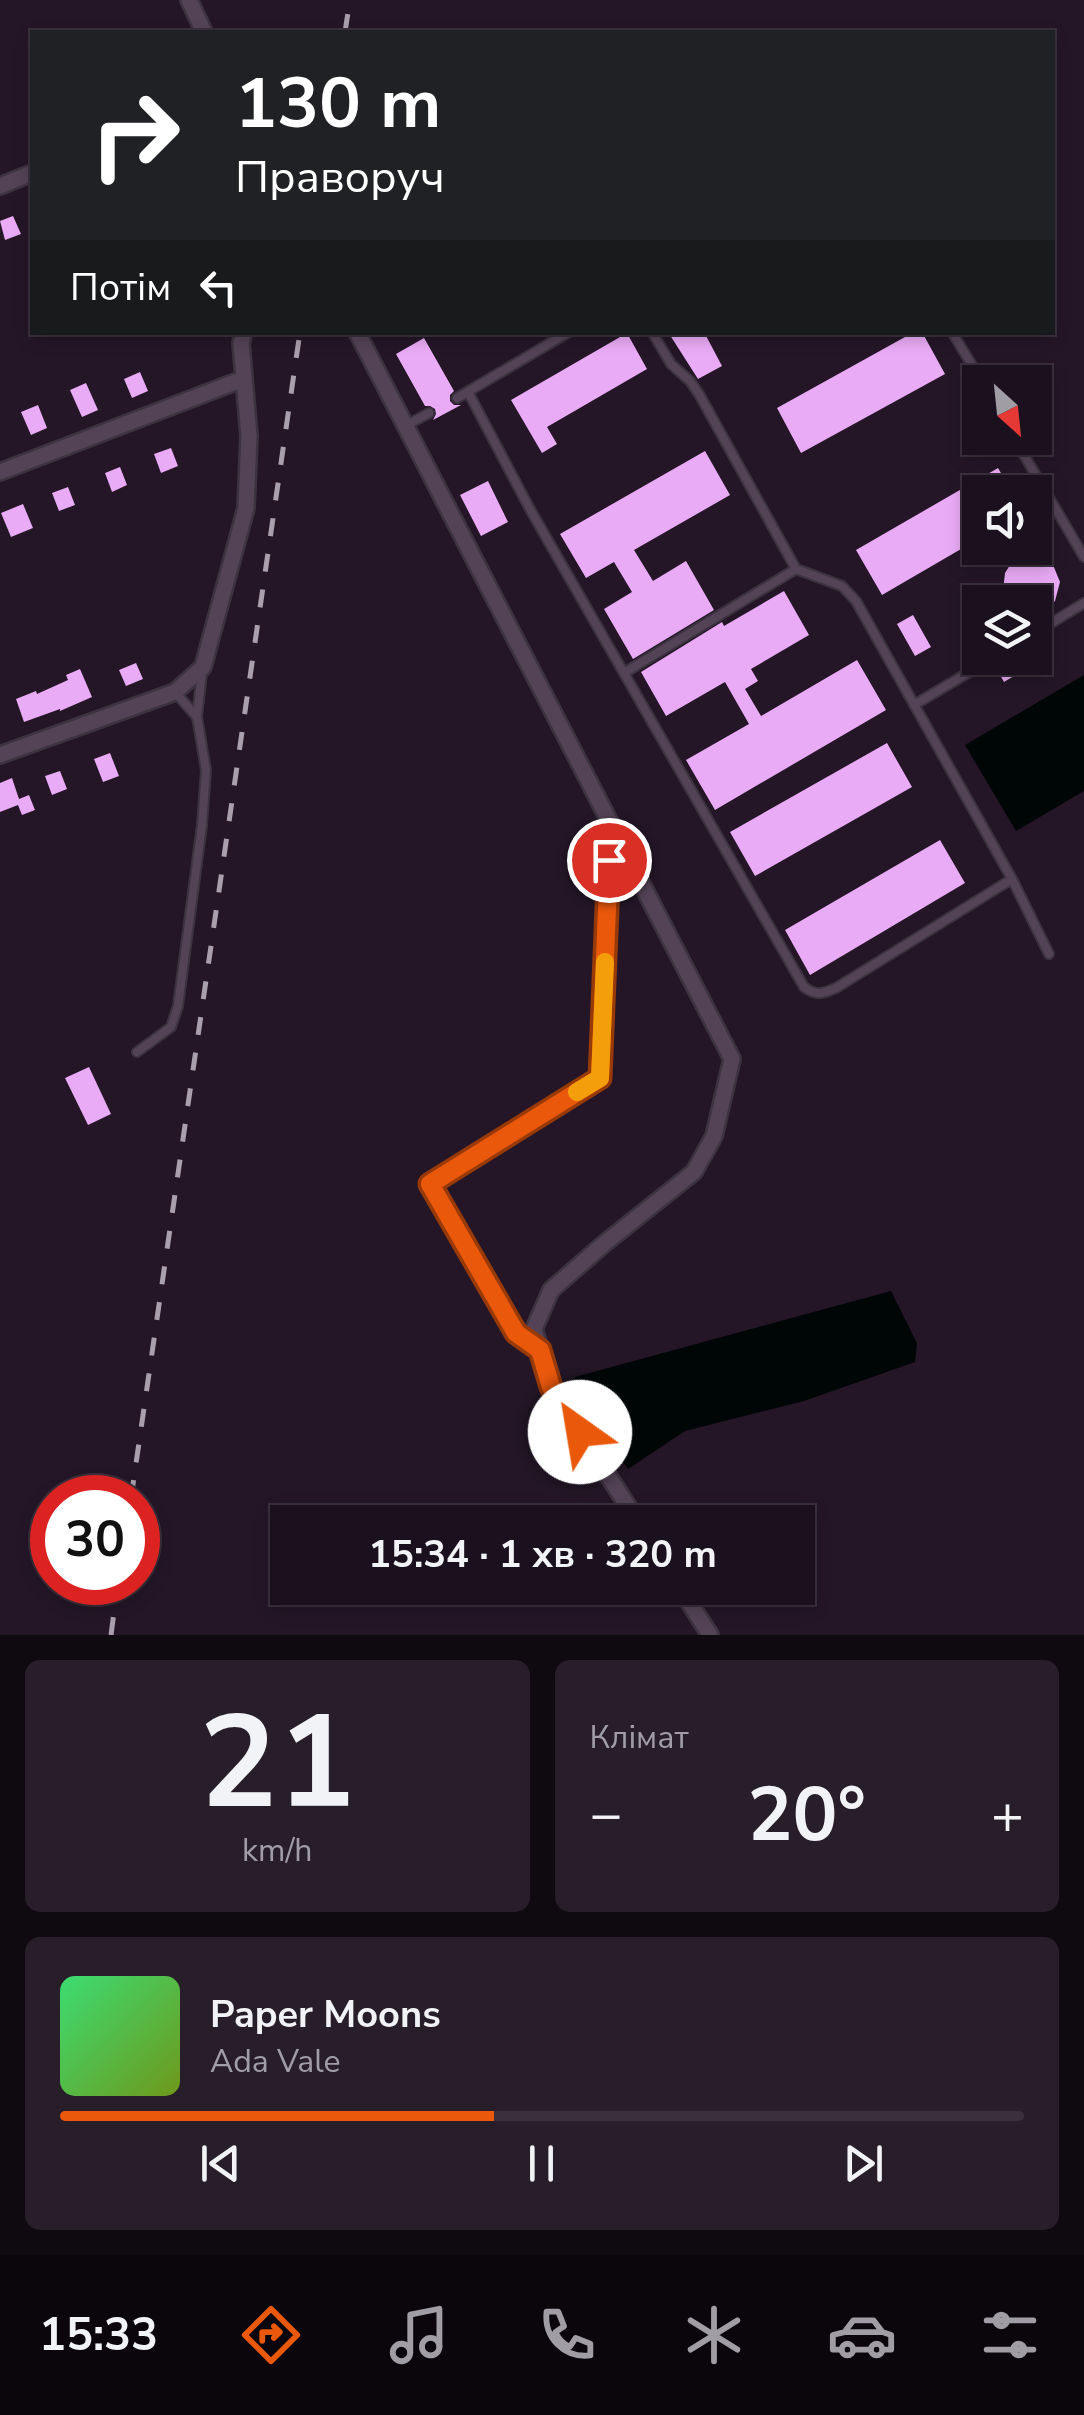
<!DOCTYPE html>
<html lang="uk">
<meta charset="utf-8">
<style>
body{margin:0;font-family:"Nunito Sans",sans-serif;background:#281e2a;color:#f1f3f6;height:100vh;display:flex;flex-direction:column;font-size:38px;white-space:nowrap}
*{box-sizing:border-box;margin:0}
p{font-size:32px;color:#a09da4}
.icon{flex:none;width:55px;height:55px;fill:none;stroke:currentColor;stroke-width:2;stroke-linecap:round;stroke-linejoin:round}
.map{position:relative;height:1635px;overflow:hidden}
.details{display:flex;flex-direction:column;gap:25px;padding:25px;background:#0f0910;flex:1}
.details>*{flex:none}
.top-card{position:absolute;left:30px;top:30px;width:1025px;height:305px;border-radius:0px;box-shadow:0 5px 15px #0003,0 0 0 2px #39303b;background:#202124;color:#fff;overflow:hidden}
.needle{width:65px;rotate:153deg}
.fabs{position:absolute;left:962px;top:365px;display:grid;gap:20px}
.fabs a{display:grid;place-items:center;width:90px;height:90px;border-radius:0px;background:#1b101d;box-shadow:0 5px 15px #0003,0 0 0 2px #39303b;font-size:50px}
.speed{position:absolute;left:30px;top:1475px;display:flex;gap:20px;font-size:50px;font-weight:700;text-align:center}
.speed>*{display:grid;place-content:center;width:130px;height:130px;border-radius:50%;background:#1b101d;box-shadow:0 5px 15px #0003,0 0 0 2px #39303b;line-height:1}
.speed .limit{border:15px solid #d22;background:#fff;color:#111}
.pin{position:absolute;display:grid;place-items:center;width:85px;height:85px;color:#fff;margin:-42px;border:5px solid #fff;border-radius:50%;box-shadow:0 2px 10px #0007}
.me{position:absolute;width:110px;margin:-55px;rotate:328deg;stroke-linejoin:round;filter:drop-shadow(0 0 8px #0008)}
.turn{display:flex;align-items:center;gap:35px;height:210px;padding:0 40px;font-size:45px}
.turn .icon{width:130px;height:130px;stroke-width:2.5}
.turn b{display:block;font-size:70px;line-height:85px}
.then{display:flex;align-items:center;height:95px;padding:0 40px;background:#0003;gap:20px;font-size:38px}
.big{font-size:75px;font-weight:700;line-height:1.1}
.details .widget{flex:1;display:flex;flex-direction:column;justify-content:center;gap:15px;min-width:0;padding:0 35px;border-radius:15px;background:#281e2a}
.details .dial{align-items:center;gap:0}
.dial b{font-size:130px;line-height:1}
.song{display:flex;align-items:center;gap:30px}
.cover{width:120px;height:120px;border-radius:15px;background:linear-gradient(135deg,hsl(140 70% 55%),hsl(80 70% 35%))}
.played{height:10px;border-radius:5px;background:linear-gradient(90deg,#ea580c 45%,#39303b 45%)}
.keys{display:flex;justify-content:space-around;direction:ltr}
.heat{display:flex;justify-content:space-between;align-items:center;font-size:55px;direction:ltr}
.details .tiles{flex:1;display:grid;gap:25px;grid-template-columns:1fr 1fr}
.widget:last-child{grid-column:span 2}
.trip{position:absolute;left:270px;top:1505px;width:545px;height:100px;border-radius:0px;background:#1b101d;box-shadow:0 5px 15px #0003,0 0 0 2px #39303b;font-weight:700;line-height:100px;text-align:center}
.dock{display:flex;height:160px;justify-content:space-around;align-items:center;background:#0b060c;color:#a09da4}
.dock .icon{width:70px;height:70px}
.dock .on{color:#ea580c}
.dock b{font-size:45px;color:#f1f3f6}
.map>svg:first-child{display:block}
.water{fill:#000606}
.building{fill:#eaabf6}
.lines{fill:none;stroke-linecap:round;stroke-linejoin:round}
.service-casing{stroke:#3d3340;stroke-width:12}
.minor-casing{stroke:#3d3340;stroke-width:20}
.service{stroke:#544357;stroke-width:8}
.minor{stroke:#544357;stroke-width:15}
.rail{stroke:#aa9fad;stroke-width:5;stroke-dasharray:18 18;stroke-linecap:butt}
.route-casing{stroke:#983908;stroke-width:25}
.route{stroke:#ea580c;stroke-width:18}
.slow{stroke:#f59e0b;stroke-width:18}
</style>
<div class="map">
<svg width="1084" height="1635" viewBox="0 0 1084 1635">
<rect width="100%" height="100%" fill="#241627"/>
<!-- water -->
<path class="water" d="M1084 675V791L1016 831 965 745Z
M891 1291 917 1343 915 1362 804 1401 685 1431 628 1469 575 1396V1377Z"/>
<!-- building -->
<path class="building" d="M13 216 21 234 5 240 0 221Z
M668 332H704L722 366 698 379Z
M914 332H922L945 374 801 453 777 408Z
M627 333 647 369 547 427 557 444 542 453 511 400Z
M424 338 454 391 450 395V401L454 405H461L433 420 436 414 435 409 430 406H425L396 354Z
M140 372 148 391 132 398 124 379Z
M86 383 98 410 82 417 70 390Z
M38 405 47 428 31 435 21 412Z
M171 448 178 466 161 473 154 454Z
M705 451 730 495 634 550 653 581 686 561 714 610 633 659 604 609 632 592 614 562 586 578 560 534Z
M120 467 127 485 112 492 105 473Z
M998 468 1012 492H980V538L882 595 856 550Z
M488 481 508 522 481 536 460 495Z
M68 487 75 505 59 511 52 493Z
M23 504 33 528 11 537 1 513Z
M1026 556 1045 559 1053 565 1060 582 1055 601 1048 608 1035 614V602H1008L1003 591 1005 573 1010 565Z
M784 591 809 635 751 669 758 681 745 689 761 716 857 660 886 710 715 810 686 760 749 724 725 682 666 716 641 672 722 622 724 626Z
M913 615 931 647 915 656 897 624Z
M1000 658H1024L1029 667 1004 682 995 666Z
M136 663 143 679 126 686 119 670Z
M80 669 92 697 60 711V709L24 722 16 699 36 691 37 694 68 680 66 675Z
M887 743 912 787 755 876 730 832Z
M110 753 119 776 103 782 94 759Z
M60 771 67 789 52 795 45 776Z
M12 778 19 799 29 795 35 810 22 815 18 805 0 812V783Z
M940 840 965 883 810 975 785 930Z
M89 1067 111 1114 88 1125 65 1078Z"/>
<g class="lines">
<defs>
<path id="service" d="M652 332 671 364 690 381 699 394 796 569
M952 332 982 382
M468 392 531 511 804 987C816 996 822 994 836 988L1012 879
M457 398 569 332
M407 425 429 413
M1014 438 1084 557
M1035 633 1084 603
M624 673 796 569 842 586 856 601 1012 879 1049 954
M175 692 197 717
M914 705 993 658
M137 1052 171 1027 178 1006 202 825 206 770 197 717 202 672
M535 1346 516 1333 429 1184 600 1078 610 828"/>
<path id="minor" d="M189 0 204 32
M0 186 32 173
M357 332 732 1059 714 1136 694 1172 605 1243 551 1290 534 1329 551 1387 638 1522
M0 472 243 379
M0 755 175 692 203 667 246 508 249 436 241 343 244 332
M680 1588 710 1635"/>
</defs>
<!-- service casing -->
<use href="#service" class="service-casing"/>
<!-- minor casing -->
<use href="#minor" class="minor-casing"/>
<!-- service -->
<use href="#service" class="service"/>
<!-- minor -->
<use href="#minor" class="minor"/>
<!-- rail -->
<path class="rail" d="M345 32 350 0
M131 1498 300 332
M111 1635 118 1582"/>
</g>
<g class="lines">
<defs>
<path id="route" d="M580 1432 551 1387 540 1350 516 1333 430 1184 600 1078 609 860"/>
</defs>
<!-- route casing -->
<use href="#route" class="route-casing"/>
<!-- route -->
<use href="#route" class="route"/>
<!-- slow -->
<path class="slow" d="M577 1092 600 1078 605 962"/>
</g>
</svg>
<div class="fabs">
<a><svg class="needle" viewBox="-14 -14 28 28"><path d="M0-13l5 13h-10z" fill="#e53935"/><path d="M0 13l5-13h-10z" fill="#a09da4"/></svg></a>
<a><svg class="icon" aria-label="sound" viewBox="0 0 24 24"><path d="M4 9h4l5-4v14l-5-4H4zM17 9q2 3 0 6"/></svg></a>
<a><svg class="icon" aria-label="layers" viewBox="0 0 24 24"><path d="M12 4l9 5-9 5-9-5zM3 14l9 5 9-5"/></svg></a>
</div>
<div class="speed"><div class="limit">30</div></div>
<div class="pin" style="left:609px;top:860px;background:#d93025"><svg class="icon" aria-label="arrive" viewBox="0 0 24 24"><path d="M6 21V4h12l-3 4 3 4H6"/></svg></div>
<svg class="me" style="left:580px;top:1432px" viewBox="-20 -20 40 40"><circle r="19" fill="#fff"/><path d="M0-13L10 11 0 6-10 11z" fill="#ea580c"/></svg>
<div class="trip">15:34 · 1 хв · 320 m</div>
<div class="top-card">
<div class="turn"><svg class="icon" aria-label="right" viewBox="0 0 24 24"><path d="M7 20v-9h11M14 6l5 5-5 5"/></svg><div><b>130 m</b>Праворуч</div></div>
<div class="then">Потім<svg class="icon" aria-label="left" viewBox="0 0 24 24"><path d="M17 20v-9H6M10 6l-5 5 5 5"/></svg></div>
</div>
</div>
<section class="details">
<div class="tiles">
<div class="widget dial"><b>21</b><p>km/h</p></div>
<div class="widget"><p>Клімат</p>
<div class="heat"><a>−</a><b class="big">20°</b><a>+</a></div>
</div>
<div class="widget">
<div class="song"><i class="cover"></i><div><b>Paper Moons</b><p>Ada Vale</p></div></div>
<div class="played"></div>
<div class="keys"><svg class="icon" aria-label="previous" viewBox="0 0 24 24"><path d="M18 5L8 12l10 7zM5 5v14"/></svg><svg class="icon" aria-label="pause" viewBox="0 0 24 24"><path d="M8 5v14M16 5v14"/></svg><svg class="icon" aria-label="next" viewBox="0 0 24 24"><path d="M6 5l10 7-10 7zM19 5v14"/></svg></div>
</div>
</div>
</section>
<nav class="dock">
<b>15:33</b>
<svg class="icon on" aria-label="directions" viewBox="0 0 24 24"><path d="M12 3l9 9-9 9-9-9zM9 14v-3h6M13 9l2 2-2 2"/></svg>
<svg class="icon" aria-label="music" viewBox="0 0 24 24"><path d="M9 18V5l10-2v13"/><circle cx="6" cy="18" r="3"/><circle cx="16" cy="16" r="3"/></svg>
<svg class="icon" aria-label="phone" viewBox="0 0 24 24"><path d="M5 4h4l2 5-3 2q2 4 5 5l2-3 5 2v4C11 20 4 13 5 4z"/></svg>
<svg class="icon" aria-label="climate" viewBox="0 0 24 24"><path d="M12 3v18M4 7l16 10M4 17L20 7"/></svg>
<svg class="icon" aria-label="car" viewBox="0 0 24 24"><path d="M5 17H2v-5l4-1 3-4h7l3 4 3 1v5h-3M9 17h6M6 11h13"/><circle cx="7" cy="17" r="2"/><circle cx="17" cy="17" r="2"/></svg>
<svg class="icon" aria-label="filters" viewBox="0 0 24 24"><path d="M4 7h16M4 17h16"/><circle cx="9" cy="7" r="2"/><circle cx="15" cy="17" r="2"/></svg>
</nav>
